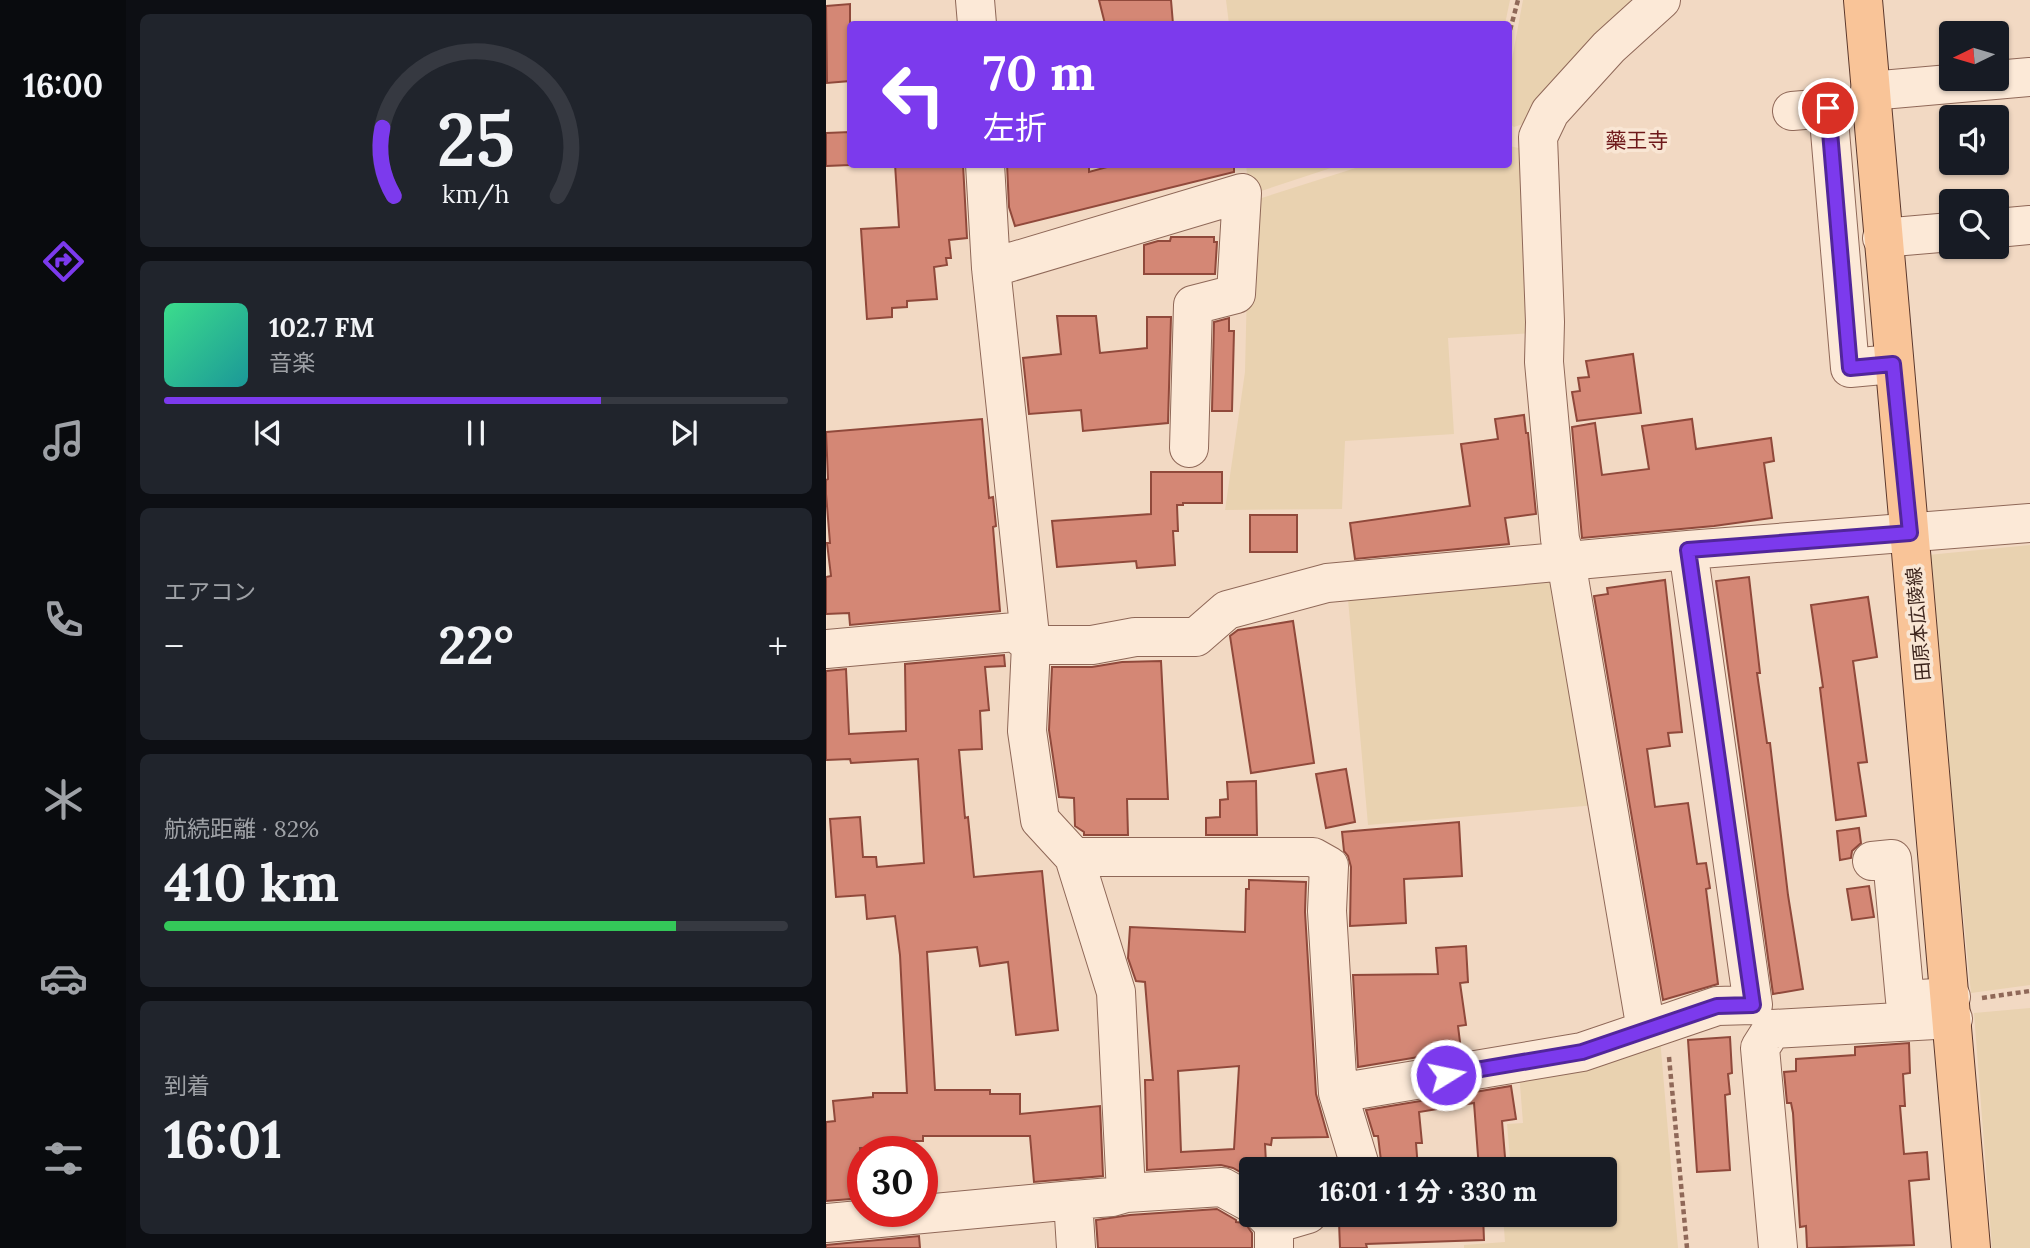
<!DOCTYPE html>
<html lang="ja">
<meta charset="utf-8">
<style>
body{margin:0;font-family:Lora,"Noto Sans JP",serif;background:#20242c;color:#f1f3f6;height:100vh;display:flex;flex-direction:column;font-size:26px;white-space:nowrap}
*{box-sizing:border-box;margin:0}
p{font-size:23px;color:#9ea1a6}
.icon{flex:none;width:38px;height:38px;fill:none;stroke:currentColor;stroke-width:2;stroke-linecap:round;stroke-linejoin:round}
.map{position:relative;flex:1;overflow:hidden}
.side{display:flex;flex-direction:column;gap:14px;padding:14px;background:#0d0f14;width:700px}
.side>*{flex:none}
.hud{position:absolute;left:21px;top:21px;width:665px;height:147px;border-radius:7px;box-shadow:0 2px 5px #0004;background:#7c3aed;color:#fff;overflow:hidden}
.needle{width:46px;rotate:265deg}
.tools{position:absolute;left:1113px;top:21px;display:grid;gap:14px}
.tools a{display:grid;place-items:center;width:70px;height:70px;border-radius:7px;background:#171b24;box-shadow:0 2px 5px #0004;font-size:35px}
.speed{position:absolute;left:21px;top:1136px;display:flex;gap:14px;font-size:35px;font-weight:700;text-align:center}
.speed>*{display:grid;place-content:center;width:91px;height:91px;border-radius:50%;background:#171b24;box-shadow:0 2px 5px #0004;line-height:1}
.speed .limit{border:10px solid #d22;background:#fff;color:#111}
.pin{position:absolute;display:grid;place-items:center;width:60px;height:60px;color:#fff;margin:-30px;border:4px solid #fff;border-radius:50%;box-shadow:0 2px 7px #0007}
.me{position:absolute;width:77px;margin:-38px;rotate:80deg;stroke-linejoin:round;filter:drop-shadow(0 0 5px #0008)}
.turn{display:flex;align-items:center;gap:24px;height:147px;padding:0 21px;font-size:32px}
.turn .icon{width:91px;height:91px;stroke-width:2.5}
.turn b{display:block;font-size:49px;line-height:60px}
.big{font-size:52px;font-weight:700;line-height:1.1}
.side .tile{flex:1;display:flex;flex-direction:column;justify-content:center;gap:10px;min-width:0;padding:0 24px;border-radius:10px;background:#20242c}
.side .dial{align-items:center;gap:0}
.dial svg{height:182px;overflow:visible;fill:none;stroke:#363941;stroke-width:7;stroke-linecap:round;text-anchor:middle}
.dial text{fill:#f1f3f6;stroke:none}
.song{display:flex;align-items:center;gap:21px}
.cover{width:84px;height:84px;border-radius:10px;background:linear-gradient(135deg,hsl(150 70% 55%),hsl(180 70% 35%))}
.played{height:7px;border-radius:4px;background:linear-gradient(90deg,#7c3aed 70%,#363941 70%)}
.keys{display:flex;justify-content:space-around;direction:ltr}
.heat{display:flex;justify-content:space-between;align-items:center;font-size:38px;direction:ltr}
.charge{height:10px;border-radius:5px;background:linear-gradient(90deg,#34c759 82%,#363941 0)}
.trip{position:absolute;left:413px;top:1157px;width:378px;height:70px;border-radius:7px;background:#171b24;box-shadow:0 2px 5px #0004;font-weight:700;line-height:70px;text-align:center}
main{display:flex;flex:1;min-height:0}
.menu{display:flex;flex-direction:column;width:126px;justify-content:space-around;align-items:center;background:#090b0e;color:#9ea1a6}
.menu .icon{width:49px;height:49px}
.menu .current{color:#7c3aed}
.menu b{font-size:32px;color:#f1f3f6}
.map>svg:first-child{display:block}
.farmland{fill:#e9d2b0}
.building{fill:#d48775;stroke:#90493b;stroke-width:2;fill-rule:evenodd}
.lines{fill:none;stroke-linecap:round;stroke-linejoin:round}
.minor-casing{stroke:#8f6858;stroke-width:40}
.major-casing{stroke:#5c382c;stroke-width:40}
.path{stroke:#8f6858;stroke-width:4.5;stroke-dasharray:5 3.5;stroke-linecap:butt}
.minor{stroke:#fce9d7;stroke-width:38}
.major{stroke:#f9c498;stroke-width:38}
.route-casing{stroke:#51269a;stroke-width:18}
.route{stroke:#7c3aed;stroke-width:12}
.labels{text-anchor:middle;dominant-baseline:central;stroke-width:7;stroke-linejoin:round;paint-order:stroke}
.street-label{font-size:19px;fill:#3d251d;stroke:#f9e6d4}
.neighbourhood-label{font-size:21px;fill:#6e181a;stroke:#f9e6d4}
</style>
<main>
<nav class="menu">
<b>16:00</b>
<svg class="icon current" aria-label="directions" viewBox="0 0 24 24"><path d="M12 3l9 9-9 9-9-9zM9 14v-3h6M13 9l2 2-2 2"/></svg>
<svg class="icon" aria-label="music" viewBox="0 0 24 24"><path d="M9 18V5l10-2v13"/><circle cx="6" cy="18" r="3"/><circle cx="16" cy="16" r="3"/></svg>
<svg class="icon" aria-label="phone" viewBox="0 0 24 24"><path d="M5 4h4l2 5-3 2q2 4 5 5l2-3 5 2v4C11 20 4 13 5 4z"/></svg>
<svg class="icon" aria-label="climate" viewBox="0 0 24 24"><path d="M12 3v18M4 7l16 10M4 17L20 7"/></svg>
<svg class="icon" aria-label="car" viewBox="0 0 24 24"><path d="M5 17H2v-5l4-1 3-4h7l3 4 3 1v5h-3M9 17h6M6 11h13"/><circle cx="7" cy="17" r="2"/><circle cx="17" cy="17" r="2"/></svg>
<svg class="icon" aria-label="filters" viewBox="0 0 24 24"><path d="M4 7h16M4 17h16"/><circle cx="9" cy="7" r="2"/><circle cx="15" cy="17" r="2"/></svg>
</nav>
<section class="side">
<div class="tile dial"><svg viewBox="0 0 100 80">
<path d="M14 69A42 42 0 1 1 86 69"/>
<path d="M14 69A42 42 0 0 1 9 39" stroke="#7c3aed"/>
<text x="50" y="56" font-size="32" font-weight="700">25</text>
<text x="50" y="72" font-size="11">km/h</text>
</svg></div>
<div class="tile">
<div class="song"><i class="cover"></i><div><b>102.7 FM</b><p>音楽</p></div></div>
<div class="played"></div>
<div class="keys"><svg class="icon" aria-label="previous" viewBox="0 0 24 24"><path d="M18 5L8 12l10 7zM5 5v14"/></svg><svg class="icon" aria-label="pause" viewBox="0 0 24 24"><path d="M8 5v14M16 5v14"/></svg><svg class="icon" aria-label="next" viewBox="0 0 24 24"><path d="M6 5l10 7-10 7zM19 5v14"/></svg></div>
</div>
<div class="tile"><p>エアコン</p>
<div class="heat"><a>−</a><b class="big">22°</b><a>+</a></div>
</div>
<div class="tile"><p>航続距離 · 82%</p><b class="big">410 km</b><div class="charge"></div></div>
<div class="tile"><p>到着</p><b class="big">16:01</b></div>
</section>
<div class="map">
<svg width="1204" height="1248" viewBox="0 0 1204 1248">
<rect width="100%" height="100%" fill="#f2d9c3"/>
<!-- farmland -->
<path class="farmland" d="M400 0H684L679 24H403Z
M697 0H814L771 36 697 124 688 127 683 123V75Z
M683 146 702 150 710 333 622 338 628 434 519 441 516 509 399 510 419 372 423 202 539 165 682 164Z
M420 164 514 165 423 195Z
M1204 545V985L1145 993 1102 555Z
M735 574 770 805 542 825 522 599Z
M1204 1008V1248H1166L1148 1013Z
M834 1038 852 1248H638V1245L679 1242 677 1215 779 1214V1169H685L681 1124 697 1123 693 1072Z"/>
<!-- building -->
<path class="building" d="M273 0H345L347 24H279Z
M24 4V81L1 83 0 6Z
M24 132V165L0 166V133Z
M69 164H137L141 238 123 240 125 258H120L121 265 108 267 111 299 81 301V307L66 308V317L41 319 35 229 73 227Z
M181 164H263V172L292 164H408V172L189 226 183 207Z
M345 237H388V242H391L389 274H318V245L332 241H344Z
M231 316H270L274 353 321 348V317H345L342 423 257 431 255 410 203 414 197 358 235 354Z
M403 318V331H408L406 411H386L388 322Z
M807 354 815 413 751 421 746 392 754 391 752 378 763 377 760 361Z
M698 415 700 433H702L710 514 679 518 683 544 529 559 524 523 644 506 635 444 672 439 669 419Z
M156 419 163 498 167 497 170 526 167 527 174 611 24 625 23 613 0 614V577L5 576 1 543H4L0 494V480L2 479 0 432Z
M866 419 870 449 945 438 948 461 938 463 946 518 888 526 756 538 746 427 769 423 776 475 823 469 816 426Z
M325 472H396V503H357V505H351L352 531H347L349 565 311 568 310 561 231 567 226 521 325 514Z
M424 515H471V552H424Z
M923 577 934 673H931L941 743H944L962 895 977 989 947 994 890 581Z
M839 580 856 732 842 733 844 746 821 749 829 807 862 803 871 864 880 863 884 888 880 889 892 984 837 1000 768 596 782 594 781 588Z
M1042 597 1051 657 1027 661 1041 762 1032 763 1040 816 1010 820 994 688 997 687 985 605Z
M467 621 488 763 425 773 404 636 412 630Z
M178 655 179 666 159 667 163 710 154 711 156 749 133 750 139 818 142 817 148 877 216 871 232 1030 190 1035 182 962 154 966 151 947 101 952 109 1090H164V1094H194V1114L274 1106 277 1176 208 1182 204 1136H97V1141H85V1147L34 1148 37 1198 0 1201V1122L9 1121 7 1101 47 1097V1093H81L74 955 69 916 41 919 39 895 10 897 4 819 34 817 37 857H50L51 867 98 863 92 759 25 763 24 759 0 760V671L20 669 23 734 80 731 79 664Z
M335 661 342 799H301L302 835H258V832L249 826 248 798 233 797 223 730 226 667H266L296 662Z
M520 769 529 822 500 828 490 774Z
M430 781 431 835H380V818L394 817V800L402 799 401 782Z
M633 822 636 876 578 879 580 923 524 926 525 867 522 856 518 851 516 832Z
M1033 828 1035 843 1026 851 1025 858 1014 860 1011 831Z
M423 880 480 882 479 912 490 1094 502 1137 446 1138 445 1145 439 1144 440 1163H425V1178L407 1168 395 1165 321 1170 319 1080H327L319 982 310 981 302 958 304 927 419 932 420 889H423ZM413 1066 408 1149 355 1152 352 1071Z
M1043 886 1048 917 1026 920 1021 889Z
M640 946 642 982 634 983 640 1025 632 1026 635 1050 532 1067 527 975 612 974 610 948Z
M904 1037 906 1073 902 1074 904 1094 899 1095 904 1170 871 1172 862 1040Z
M1083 1043 1084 1073 1077 1074 1079 1106H1074L1078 1154 1101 1152 1103 1179 1083 1181 1088 1245 981 1248 980 1226 974 1227 967 1113 965 1103H961L958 1072 970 1071V1059L1029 1055V1047Z
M685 1086 690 1119 676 1121 680 1169H653L648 1103 593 1112 596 1143H590L592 1169H556L552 1136H548L540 1110Z
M391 1209 410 1220V1222L419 1223 426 1233V1248H272L270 1220 304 1215Z
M549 1214H657L658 1240 540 1244 541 1248H514L513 1222 550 1220Z
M93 1236 94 1248H0V1245Z"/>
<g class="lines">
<defs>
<path id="minor" d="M149 0 151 24
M1044 91 1204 77
M966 111 1002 108 1024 368 1067 364
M159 164 165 268 205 645 201 731 214 820 248 857 290 992 300 1193
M1171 228 1204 225
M1056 238 1125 232
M165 268 416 193 410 294 367 305 363 448
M0 649 189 632 205 645H266L309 637H370L401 610 501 583 862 550 1204 523
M248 857H487L503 866 501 911 512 1093 535 1169
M1046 861 1066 859 1079 1000 1125 997
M820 1030 740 561 734 539 718 362 719 322 712 137 724 112 783 47 835 0
M512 1093 756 1052 891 1006 927 1005 862 550
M438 1214 448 1224V1248
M0 1223 247 1200
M448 1224 482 1214
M250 1248 247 1200 286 1197 300 1193 396 1187 425 1203
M952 1248 934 1048 946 1029 1127 1019"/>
<path id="major" d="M1037 0C1071 416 1112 832 1145 1248"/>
</defs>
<!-- minor casing -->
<use href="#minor" class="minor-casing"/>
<!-- major casing -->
<use href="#major" class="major-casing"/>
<!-- path -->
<path class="path" d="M682 38 692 0
M1156 998 1204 991
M843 1057 861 1248"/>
<!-- minor -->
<use href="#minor" class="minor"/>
<!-- major -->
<use href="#major" class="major"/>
</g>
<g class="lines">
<defs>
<path id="route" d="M620 1075 756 1052 891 1006 927 1005 862 550 1084 533 1067 364 1024 368 1002 108"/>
</defs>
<!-- route casing -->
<use href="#route" class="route-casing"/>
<!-- route -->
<use href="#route" class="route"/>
</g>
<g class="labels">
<!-- street labels -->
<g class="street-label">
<text transform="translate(1092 624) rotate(-95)">田原本広陵線</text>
</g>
<!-- neighbourhood labels -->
<g class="neighbourhood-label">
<text x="811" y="140">藥王寺</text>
</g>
</g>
</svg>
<div class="tools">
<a><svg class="needle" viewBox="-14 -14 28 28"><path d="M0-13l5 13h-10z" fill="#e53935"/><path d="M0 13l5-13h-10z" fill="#9ea1a6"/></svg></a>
<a><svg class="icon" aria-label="sound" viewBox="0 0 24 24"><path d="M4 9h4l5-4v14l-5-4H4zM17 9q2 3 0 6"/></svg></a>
<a><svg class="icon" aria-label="search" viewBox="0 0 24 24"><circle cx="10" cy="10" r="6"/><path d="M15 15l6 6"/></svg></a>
</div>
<div class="speed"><div class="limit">30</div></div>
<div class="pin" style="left:1002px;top:108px;background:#d93025"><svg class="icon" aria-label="arrive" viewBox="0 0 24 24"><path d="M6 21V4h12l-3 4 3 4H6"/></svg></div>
<svg class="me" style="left:620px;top:1075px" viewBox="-20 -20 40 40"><circle r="17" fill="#7c3aed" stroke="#fff" stroke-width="3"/><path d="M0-11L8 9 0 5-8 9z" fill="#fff"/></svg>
<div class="trip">16:01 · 1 分 · 330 m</div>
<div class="hud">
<div class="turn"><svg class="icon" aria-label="left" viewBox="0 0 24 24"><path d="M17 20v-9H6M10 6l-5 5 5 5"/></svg><div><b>70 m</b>左折</div></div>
</div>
</div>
</main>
